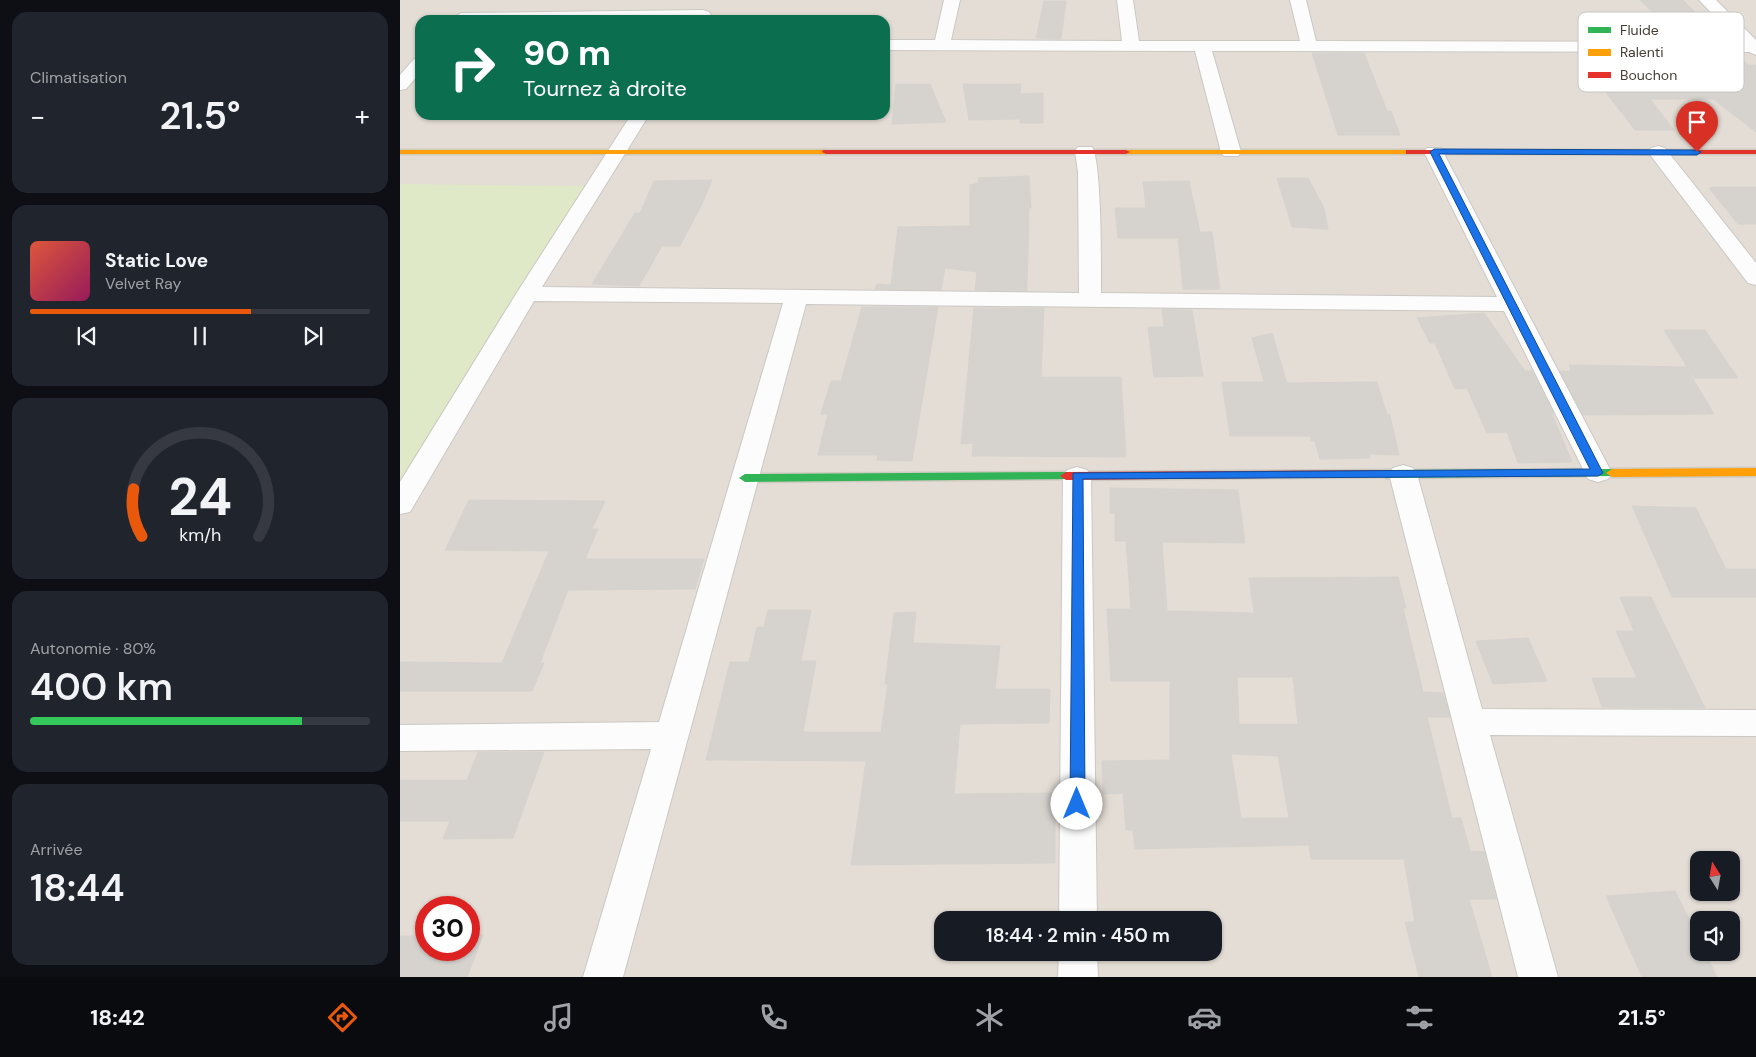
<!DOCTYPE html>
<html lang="fr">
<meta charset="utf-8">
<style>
body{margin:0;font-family:"DM Sans",sans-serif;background:#20242c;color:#f1f3f6;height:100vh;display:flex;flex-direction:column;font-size:19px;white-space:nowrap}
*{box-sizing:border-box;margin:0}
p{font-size:16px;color:#9ea1a6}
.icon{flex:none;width:28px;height:28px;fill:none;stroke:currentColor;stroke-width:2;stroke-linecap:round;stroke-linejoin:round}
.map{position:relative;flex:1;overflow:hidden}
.side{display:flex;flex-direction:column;gap:12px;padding:12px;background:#0d0f14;width:400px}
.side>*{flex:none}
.guide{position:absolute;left:15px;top:15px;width:475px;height:105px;border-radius:15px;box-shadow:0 1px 4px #0004;background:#0b6e4f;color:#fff;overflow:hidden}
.needle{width:32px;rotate:349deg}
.controls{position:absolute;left:1290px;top:851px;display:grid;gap:10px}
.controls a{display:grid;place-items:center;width:50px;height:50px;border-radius:10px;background:#171b24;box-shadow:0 1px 4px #0004;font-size:25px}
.speed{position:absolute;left:15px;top:896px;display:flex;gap:10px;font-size:25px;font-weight:700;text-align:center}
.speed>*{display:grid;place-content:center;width:65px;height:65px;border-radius:50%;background:#171b24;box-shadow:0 1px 4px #0004;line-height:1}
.speed .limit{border:8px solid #d22;background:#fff;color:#111}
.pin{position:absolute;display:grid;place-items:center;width:42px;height:42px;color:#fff;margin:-51px -21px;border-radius:50% 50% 50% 0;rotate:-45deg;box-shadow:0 0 5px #0007}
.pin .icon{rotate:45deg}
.me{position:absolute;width:55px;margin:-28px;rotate:0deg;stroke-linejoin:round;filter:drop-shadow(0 0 4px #0008)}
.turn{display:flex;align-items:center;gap:18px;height:105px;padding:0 25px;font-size:22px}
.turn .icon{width:65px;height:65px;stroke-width:2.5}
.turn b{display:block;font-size:35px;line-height:42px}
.big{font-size:38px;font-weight:600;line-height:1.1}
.side .card{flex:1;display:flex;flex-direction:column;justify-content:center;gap:8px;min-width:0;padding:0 18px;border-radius:15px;background:#20242c}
.side .dial{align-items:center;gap:0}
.dial svg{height:130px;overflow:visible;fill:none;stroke:#363941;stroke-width:7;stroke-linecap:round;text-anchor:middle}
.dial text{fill:#f1f3f6;stroke:none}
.song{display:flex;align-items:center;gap:15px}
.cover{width:60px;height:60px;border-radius:8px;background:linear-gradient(135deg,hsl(10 70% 55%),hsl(330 70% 35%))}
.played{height:5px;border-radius:2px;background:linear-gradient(90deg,#ea580c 65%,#363941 65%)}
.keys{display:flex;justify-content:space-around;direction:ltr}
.heat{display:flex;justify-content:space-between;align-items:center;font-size:28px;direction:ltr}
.charge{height:8px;border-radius:4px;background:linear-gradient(90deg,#34c759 80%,#363941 0)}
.trip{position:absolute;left:534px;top:911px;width:288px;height:50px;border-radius:15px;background:#171b24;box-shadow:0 1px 4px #0004;font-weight:600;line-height:50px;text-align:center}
.tab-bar{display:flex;height:80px;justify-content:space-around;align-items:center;background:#090b0e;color:#9ea1a6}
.tab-bar .icon{width:35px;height:35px}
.tab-bar .on{color:#ea580c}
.tab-bar b{font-size:22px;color:#f1f3f6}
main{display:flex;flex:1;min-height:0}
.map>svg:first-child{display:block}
.residential{fill:#e3ddd5;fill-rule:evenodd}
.green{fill:#dfe9c7}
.building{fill:#d6d3cf;stroke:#d6d3ce;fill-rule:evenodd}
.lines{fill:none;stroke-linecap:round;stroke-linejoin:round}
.street-casing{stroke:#cbc8c4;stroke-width:2}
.fast-casing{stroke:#cfcac0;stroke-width:3}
.slow-casing{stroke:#cfcac0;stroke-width:3}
.jam-casing{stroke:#cfcac0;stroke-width:3}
.street{fill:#fcfcfc;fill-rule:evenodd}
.fast{fill:#30b455;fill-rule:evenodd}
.slow{fill:#ff9f0a;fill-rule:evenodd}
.jam{fill:#e5322d;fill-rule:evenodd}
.route{fill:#1a73e8;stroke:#114b97}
.key{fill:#fff;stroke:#c7c4c2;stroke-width:1}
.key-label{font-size:14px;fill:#443c34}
</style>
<main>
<section class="side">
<div class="card"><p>Climatisation</p>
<div class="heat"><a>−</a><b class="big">21.5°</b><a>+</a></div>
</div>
<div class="card">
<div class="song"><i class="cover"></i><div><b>Static Love</b><p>Velvet Ray</p></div></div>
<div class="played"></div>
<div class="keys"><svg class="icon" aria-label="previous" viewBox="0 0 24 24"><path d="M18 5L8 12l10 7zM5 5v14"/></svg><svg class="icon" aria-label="pause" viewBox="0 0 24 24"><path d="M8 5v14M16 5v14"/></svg><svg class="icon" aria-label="next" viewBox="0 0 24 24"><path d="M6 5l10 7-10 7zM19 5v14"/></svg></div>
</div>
<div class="card dial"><svg viewBox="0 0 100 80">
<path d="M14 69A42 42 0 1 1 86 69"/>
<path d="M14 69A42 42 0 0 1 9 40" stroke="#ea580c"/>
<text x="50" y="56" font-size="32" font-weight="700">24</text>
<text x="50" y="72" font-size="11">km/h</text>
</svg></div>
<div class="card"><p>Autonomie · 80%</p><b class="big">400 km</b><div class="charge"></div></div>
<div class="card"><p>Arrivée</p><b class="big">18:44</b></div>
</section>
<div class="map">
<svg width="1356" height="977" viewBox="0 0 1356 977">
<rect width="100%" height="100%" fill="#eeece8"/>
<!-- residential -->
<path class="residential" d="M0 0H1356V977H0ZM20 20H485V115H20ZM1299 860H1331V892H1299ZM26 908H69V950H26ZM542 920H812V952H542ZM1299 920H1331V952H1299Z"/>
<!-- green -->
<path class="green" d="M0 184 185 186 0 487Z"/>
<!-- building -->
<path class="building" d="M1240 0H1283L1323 40H1282Z
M644 1H666L661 39 636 38Z
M912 53H964L987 111H991L1000 135H938Z
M1296 54H1337L1348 65H1356V132L1313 99H1250L1274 130H1235L1181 60H1235L1246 72 1313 70Z
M496 84H530L546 122 492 124Z
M563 84H621L620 94 643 93V123H620V119L569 120Z
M629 176 631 208H629L627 291 575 290 577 272 545 268 541 290 475 289 477 284 491 285 498 227 570 226V185L579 183 578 178Z
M877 178H908L924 208 928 229 892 227Z
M312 180 302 204 280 246H262L239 286 192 284 235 213H240L254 181Z
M789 181 800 232H812L820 289H783L778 238H718L715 208H746L743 182Z
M1313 187H1356V224H1338L1309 188Z
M462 307H538L512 461 477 460 478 455H418L428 414H421L431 381H441Z
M574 308H644L641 377H721L726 457 572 456 573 443 561 444Z
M762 309 792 310 803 376 754 377 748 327H764Z
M1084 313 1125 371H1132L1154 414H1152L1172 462 1118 463 1107 432 1087 433 1067 388 1055 389 1035 343H1030L1017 318Z
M1264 330H1305L1338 378H1294Z
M872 333 887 383 977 382 987 415H990L999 455 969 454 970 458 920 459 915 441H911L910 436H830L822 382H864L852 338Z
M1169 365 1286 367 1314 414 1183 415 1160 371H1171Z
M710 488 838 490 845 543 762 542 767 611 854 613 849 578 998 577 1006 608H1003L1023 692 1043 693 1050 717H1027L1052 818H1061L1070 851 1084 852 1096 899H1069L1092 977H1019L1005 922H1015L1004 859H911L909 845 735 849 733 830H726L723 793 703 794 702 761 770 760V681H711L707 609H731L726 541H715V513H710ZM837 677H893L898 724H839ZM831 754 878 756 889 818H841Z
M69 500 205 501 192 529H198L185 559H304L295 589 168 590 140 663H144L132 691H0V662L102 663 149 551 45 550Z
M1232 506 1296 508 1326 569H1356V597H1272Z
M1220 597H1251L1305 708 1202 707 1192 678H1237L1216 631H1234Z
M368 610H411L401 661H416L403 732H481L488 684H485L494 613 516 612 513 643 600 646 595 689H650L649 723 560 724 554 794 655 793V863L451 865 466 761 306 760 330 662H349L357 627H364Z
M1128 638 1147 681 1093 684 1076 641Z
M78 752H144L113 838 43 839 50 821H0V780H67Z
M1275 891 1299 939V952H1305L1317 977H1242L1206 896Z
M69 935H83L67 977H0V936H26V950H69Z"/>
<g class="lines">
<defs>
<path id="street" d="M544 0H560L551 40 722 41 717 0H733L739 41H900L890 0H906L916 41 1339 42 1299 0H1316L1356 40V55L1349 52 812 51 841 152 838 156H824L821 152 795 51 485 50V40H535Z
M303 10 309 12 311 15 309 18 54 20 53 18 61 13Z
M20 58V73L6 89 0 90V75L14 59Z
M231 115H249L142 287 679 293 678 172 675 151 678 147H692C702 162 701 268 701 293L1097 297 1024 152 1027 148H1041L1212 473 1208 479 1198 482 1188 479 1104 311 406 304 223 977H183L251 749 0 751V725L259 722 383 303 134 301 10 512 0 514V482L116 294Z
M1258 146 1265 148 1356 263V285L1348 283 1251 156 1248 152 1251 148Z
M1003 465 1013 468 1017 474 1082 709 1356 710V736L1090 735 1158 977H1118L989 474 993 468Z
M677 467 687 470 691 476 697 920H659L663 476 667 470Z
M659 952H697L698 977H658Z"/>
<path id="fast" d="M1212 469 1216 470 1218 473 1216 476 986 478 980 474 986 470Z
M666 472 672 476 670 479 345 482 339 478 345 474Z"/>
<path id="slow" d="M0 150H426L430 152 426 154H0Z
M723 150H1009L1013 152 1009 154H723Z
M1356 468V476L1212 477 1206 473 1212 469Z"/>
<path id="jam" d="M423 150H726L730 152 726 154H426L422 152Z
M1006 150H1356V154H1006Z
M986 470 990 471 992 474 990 477 666 480 660 476 666 472Z"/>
</defs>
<!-- street casing -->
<use href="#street" class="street-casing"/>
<!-- fast casing -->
<use href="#fast" class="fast-casing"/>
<!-- slow casing -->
<use href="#slow" class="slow-casing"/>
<!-- jam casing -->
<use href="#jam" class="jam-casing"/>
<!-- street -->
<use href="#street" class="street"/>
<!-- fast -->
<use href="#fast" class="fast"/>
<!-- slow -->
<use href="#slow" class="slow"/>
<!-- jam -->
<use href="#jam" class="jam"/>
</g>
<!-- route -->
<path class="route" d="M1034 149 1297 150 1301 152 1297 155 1039 154 1203 473 1198 476 683 479 685 804 683 808 677 810 672 808 670 804 673 473 1190 469 1030 152Z"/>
<!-- legend -->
<rect x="1178" y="12" width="166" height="80" rx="8" class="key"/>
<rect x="1188" y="27" width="23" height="6" fill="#30b455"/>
<rect x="1188" y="49" width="23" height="7" fill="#ff9f0a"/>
<rect x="1188" y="72" width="23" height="6" fill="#e5322d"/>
<g class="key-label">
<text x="1220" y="35">Fluide</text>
<text x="1220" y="57">Ralenti</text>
<text x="1220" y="80">Bouchon</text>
</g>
</svg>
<div class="controls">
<a><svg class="needle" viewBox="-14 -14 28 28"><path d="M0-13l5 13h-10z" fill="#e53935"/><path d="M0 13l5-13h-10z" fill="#9ea1a6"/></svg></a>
<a><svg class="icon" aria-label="sound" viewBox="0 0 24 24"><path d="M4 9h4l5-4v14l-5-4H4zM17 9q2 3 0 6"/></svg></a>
</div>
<div class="speed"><div class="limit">30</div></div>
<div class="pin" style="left:1297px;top:152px;background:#d93025"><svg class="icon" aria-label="arrive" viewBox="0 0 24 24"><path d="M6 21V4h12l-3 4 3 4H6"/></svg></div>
<svg class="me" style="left:677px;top:804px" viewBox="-20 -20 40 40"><circle r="19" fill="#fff"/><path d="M0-13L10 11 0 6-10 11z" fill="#1a73e8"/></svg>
<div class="trip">18:44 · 2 min · 450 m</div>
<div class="guide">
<div class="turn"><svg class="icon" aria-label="right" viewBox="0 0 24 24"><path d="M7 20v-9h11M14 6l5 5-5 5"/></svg><div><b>90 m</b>Tournez à droite</div></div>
</div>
</div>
</main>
<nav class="tab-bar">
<b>18:42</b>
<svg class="icon on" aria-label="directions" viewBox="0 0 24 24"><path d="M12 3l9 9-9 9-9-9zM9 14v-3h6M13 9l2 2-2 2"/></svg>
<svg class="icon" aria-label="music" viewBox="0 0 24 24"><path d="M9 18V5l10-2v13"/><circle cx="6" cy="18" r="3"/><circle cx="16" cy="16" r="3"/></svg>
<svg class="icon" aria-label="phone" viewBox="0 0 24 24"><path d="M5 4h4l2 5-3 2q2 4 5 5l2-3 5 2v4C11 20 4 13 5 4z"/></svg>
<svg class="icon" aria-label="climate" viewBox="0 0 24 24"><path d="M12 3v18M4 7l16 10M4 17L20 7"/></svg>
<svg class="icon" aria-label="car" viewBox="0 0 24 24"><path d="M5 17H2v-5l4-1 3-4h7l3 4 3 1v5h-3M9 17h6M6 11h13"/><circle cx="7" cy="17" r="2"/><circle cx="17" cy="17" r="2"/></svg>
<svg class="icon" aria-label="filters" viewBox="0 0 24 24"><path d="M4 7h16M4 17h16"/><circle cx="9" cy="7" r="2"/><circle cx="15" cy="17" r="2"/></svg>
<b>21.5°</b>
</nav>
